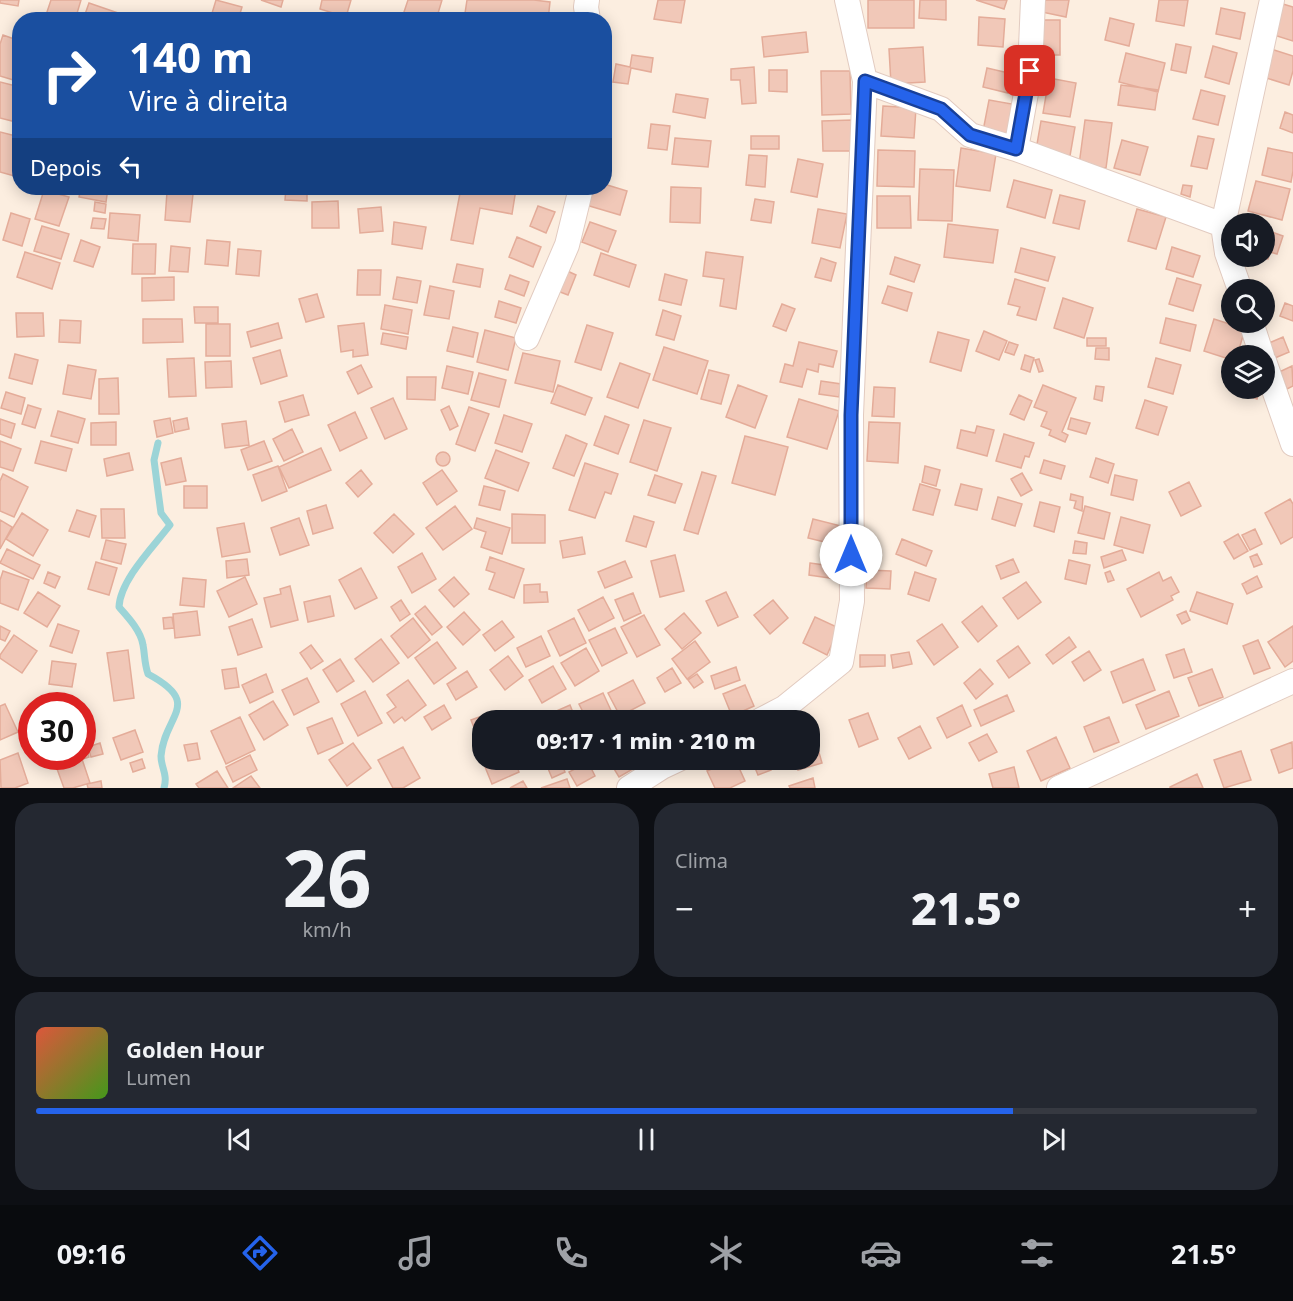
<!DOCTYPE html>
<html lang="pt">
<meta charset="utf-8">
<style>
body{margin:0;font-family:"Noto Sans",sans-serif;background:#242831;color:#f1f3f6;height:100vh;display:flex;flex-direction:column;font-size:22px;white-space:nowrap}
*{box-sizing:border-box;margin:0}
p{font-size:20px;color:#9ea1a6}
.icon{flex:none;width:33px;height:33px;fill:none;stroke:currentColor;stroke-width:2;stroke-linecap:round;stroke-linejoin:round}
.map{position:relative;height:788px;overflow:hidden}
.panel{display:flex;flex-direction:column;gap:15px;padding:15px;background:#0d0f14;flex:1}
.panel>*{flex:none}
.hud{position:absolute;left:12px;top:12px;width:600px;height:183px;border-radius:24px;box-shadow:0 3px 15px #0003;background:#1a4fa0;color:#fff;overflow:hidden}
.fabs{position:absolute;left:1221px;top:213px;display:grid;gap:12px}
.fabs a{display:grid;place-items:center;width:54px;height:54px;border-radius:50%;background:#171b24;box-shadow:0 3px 15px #0003;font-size:30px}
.speed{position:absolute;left:18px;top:692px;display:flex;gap:12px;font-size:30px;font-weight:700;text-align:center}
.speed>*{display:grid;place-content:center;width:78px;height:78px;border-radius:50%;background:#171b24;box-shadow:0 3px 15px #0003;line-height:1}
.speed .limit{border:9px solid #d22;background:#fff;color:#111}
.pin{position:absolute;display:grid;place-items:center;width:51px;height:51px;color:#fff;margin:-26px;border-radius:12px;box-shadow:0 3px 9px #0006}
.me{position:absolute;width:66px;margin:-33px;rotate:0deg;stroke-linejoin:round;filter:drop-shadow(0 0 4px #0008)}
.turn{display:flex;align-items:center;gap:21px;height:126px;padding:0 18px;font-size:27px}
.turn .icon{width:78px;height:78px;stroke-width:2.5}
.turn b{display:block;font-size:42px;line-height:51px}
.then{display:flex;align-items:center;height:57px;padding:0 18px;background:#0003;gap:12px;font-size:22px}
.big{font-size:45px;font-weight:800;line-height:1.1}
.panel .tile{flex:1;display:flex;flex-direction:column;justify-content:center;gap:9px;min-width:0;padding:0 21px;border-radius:24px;background:#242831}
.panel .dial{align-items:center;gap:0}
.dial b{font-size:78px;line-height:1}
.song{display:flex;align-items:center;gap:18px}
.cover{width:72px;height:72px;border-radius:9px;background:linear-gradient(135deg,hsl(10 70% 55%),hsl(100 70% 35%))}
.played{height:6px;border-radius:3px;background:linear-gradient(90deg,#2563eb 80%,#363941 80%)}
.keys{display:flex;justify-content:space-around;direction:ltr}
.heat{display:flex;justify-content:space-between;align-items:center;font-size:33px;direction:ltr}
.panel .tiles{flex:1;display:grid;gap:15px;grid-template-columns:1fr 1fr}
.tile:last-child{grid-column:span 2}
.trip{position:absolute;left:472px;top:710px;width:348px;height:60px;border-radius:24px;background:#171b24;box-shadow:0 3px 15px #0003;font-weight:800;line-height:60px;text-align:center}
.menu{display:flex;height:96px;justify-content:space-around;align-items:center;background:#090b0e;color:#9ea1a6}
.menu .icon{width:42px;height:42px}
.menu .on{color:#2563eb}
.menu b{font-size:27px;color:#f1f3f6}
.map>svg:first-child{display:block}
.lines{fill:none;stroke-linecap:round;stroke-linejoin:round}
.stream{stroke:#9cd4d7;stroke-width:7}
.building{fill:#f1c8b8;stroke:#e4ac99;stroke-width:1.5}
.street-casing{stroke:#e2cbc0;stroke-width:26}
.street{stroke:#fff;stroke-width:24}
.route-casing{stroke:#184099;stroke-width:15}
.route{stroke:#2563eb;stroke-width:10}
</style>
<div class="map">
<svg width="1293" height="788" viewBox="0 0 1293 788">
<rect width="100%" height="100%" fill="#fceee0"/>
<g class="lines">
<!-- stream -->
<path class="stream" d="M158 443 154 460 158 491 161 513 170 525C154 546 120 580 119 607 128 617 141 631 143 645 145 655 144 662 148 674 204 704 164 715 161 756 161 768 168 774 164 788"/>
</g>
<!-- building -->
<path class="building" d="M0 0H19L18 6 0 3Z
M51 0H81L75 20H62L46 15Z
M216 0 242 7 238 20H210Z
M261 0H283L281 7Z
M322 0H351L346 17 320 9Z
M408 0H442L436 20H416L403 15Z
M467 0H534L550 2 548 20H464Z
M658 0H685L681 23 654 19Z
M868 0H914V28H868Z
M920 0H946V20L919 18Z
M976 0H1007L1004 9Z
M1039 0H1069L1066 17 1037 11Z
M1159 0H1188L1184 26 1156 21Z
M89 3 118 13 115 20H83Z
M1283 4 1293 7V41L1274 35Z
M1221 8 1245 13 1240 39 1216 34Z
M288 13 305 20H286Z
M979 17 1005 19 1003 47 978 45Z
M1110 18 1134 24 1129 46 1105 40Z
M1028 20H1060V55H1028Z
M806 32 808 52 764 57 762 37Z
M3 35 20 41V82L0 76V44Z
M1176 44 1191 47 1186 73 1171 70Z
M1213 46 1237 53 1229 84 1205 77Z
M923 47 925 82 891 84 889 49Z
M1271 49 1293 56V71L1289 85 1263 77Z
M1126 53 1165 63 1158 92 1119 82Z
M632 55 653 58 651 72 631 68 628 84 613 82 616 64 630 67Z
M754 67 756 103 742 104 740 80H731V69Z
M987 68 1013 74 1008 93 983 87Z
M769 70H787V92L769 91Z
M821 71H850L851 114 822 115Z
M1049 78 1076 83 1070 117 1043 113Z
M0 82 20 87V110L16 122 0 118Z
M1121 85 1158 90 1155 110 1118 105Z
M1201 90 1225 96 1218 125 1193 119Z
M676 94 708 99 705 118 673 112Z
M989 100 1012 104 1007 136 983 131Z
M883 106 916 108 914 138 881 136Z
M1285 112 1293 115V133L1280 128Z
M852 120 853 151H823L822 121Z
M1085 120 1112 123 1106 168 1079 165Z
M1041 121 1075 127 1070 156 1036 150Z
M651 124 670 126 667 150 648 148Z
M0 132 20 137 18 177 0 172Z
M751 136H779V149H751Z
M1198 136 1214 139 1207 169 1191 166Z
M675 138 711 141 708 167 672 164Z
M1122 140 1148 147 1140 175 1114 168Z
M961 148 996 154 990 191 956 186Z
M1268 148 1293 153V171L1291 182 1262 175Z
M878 150 915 151 914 187 877 186Z
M749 155 767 156 765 187 746 185Z
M798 159 823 164 817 197 791 192Z
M920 169 954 170 952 221 918 220Z
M1014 180 1052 190 1045 218 1007 207Z
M1256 181 1290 189 1282 220 1248 211Z
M604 184 627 191 620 215 586 205 592 188H604Z
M1183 185 1192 186 1190 197 1181 194Z
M671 187 701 188 700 223 670 222Z
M81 188H108L106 202 79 197Z
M286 188H307V201L285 200Z
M317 188H336L334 194Z
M434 188H457L456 192Z
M461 188H506L516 189 512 214 480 208 473 244 451 240Z
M44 190 69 197 59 226 35 219Z
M167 192 193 194 190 222 165 220Z
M1060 195 1085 201 1079 229 1053 223Z
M877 196H910L911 228H877Z
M755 199 774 202 771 223 751 220Z
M338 201 339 228H312V202Z
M95 202 106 204 105 213 94 211Z
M538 206 555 212 546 233 530 226Z
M381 207 383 231 360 233 358 209Z
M818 209 847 214 840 248 812 243Z
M1137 209 1166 217 1156 249 1128 241Z
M11 213 30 219 22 246 3 240Z
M110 213 140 215 138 241 108 238Z
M93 218 106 219 104 229 91 228Z
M394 222 426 227 422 249 392 244Z
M590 222 616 231 608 252 582 242Z
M948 224 998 230 993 263 944 257Z
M42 226 69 234 61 259 34 251Z
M1264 229 1283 236 1277 254 1270 252 1268 259 1258 258 1255 265 1248 262 1250 256H1264Z
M517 237 541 247 533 267 509 257Z
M81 240 100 247 93 267 74 261Z
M207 240 230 242 228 266 205 264Z
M133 244H156L155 274H132Z
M171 246 190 248 188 272 169 271Z
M1172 247 1200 256 1193 277 1166 269Z
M1021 248 1055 257 1048 281 1015 272Z
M238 249 261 251 259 276 236 274Z
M25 252 60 263 52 289 17 277Z
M706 252 743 257 736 309 720 306 724 279 703 276Z
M601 253 636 265 629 287 594 275Z
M895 257 920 265 914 282 890 274Z
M821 258 836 263 831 281 815 277Z
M457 264 483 269 480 287 453 282Z
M563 269 576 275 568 295 555 290Z
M358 270H381L380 295H357Z
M665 274 687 280 681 305 659 300Z
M510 275 529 282 524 296 505 289Z
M174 277V300L142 301V278Z
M397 277 421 281 417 303 393 299Z
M1177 278 1201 285 1193 311 1169 304Z
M1015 279 1045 288 1036 320 1017 315 1020 307 1008 304Z
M430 286 454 291 449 319 424 315Z
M888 286 912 293 907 311 882 303Z
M317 294 324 317 306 322 299 299Z
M1063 298 1093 308 1084 338 1054 328Z
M499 301 521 308 516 323 495 317Z
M1285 303 1293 306V321L1280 316Z
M782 304 795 309 786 331 773 326Z
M385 305 412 310 408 334 381 329Z
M194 307H218V323H195Z
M663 310 681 316 674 340 656 335Z
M16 313H43L44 336 17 337Z
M1166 318 1196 325 1190 351 1160 343Z
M143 319H182L183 342 143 343Z
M1214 319 1245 329 1237 356H1232V360L1204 351Z
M60 320 81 321 80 343 59 342Z
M278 323 282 338 251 347 247 332Z
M364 323 368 355 353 357V350L341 352 338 326Z
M206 324H230V356H206Z
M587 325 613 333 601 370 575 362Z
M453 327 478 333 473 357 447 351Z
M485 330 516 338 508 370 477 362Z
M984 331 1007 341 999 360 976 351Z
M938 332 969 340 961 371 930 362Z
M383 333 408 337 406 349 381 344Z
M1283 337 1289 352 1275 358 1269 343Z
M1087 338H1106V346H1087Z
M799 342 837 351 833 367 819 364 818 372 807 369 802 387 780 382 785 364 793 366Z
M1009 342 1018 345 1014 355 1005 352Z
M664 347 708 361 697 394 653 380Z
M1096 348H1109V360L1095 359Z
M280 350 287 376 261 384 253 358Z
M523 353 560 361 553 392 515 383Z
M15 354 38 360 32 384 9 378Z
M1025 355 1034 358 1030 372 1021 369Z
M194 358 196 396 169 397 167 359Z
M1156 358 1181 365 1173 394 1148 387Z
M1039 359 1043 371 1039 372 1035 360Z
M231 361 232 387 206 388 205 362Z
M620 363 650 374 638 408 607 397Z
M68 365 96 370 91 399 63 394Z
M361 365 372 387 358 394 347 372Z
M447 366 473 372 468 394 442 388Z
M1292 366 1293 386 1287 389 1279 372Z
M709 370 729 375 721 404 701 399Z
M479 373 506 380 499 407 471 400Z
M407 377H436L435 400 407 399Z
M118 378 119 414H99V379Z
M821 381 841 384 839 397 819 394Z
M558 385 592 398 585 415 551 403Z
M738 385 767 396 755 428 726 417Z
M1043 385 1076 398 1062 432 1068 435 1065 442 1049 435 1051 430 1041 426 1047 412 1034 407Z
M1096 386 1104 387 1102 401 1094 399Z
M874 387 895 388 894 417 872 416Z
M1235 388H1260L1257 399 1234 390Z
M6 392 25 398 21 414 1 408Z
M303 395 309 415 285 422 279 402Z
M1019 395 1032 401 1024 420 1010 414Z
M393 398 407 429 385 439 371 408Z
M799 399 839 411 827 449 787 437Z
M1145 400 1167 407 1158 435 1136 428Z
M28 405 41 409 35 428 22 424Z
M449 406 458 426 450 430 441 410Z
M469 407 489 414 475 451 456 444Z
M58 411 85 419 78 443 51 436Z
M355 412 367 438 340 451 328 425Z
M504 415 532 424 522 452 495 443Z
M605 416 629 425 618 454 594 445Z
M170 418 173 433 157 437 154 421Z
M187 418 189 429 175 432 173 421Z
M1071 418 1090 423 1086 434 1068 429Z
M0 419 15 424 11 438 0 434Z
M644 420 671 428 657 471 630 462Z
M246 421 249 445 225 448 222 424Z
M116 422V445H91V423Z
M869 422 900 423 898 463 867 461Z
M977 426 994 430 987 456 957 448 961 430 975 433Z
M292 429 303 452 284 461 273 439Z
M1004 434 1034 443 1029 457 1025 456 1021 468 996 461Z
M566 435 587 444 574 476 553 468Z
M745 436 788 447 775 495 732 483Z
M0 441 21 449 13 471 0 467Z
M41 441 72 449 66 471 35 463Z
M264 441 272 461 248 470 241 450Z
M321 448 331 470 289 488 279 467Z
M496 450 529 463 518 491 485 478Z
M436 459a7 7 0 1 1 14 0a7 7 0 1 1-14 0Z
M129 453 133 470 107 476 104 459Z
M181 458 186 481 166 485 161 463Z
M1096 458 1114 464 1108 483 1090 477Z
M1044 460 1065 466 1061 479 1040 473Z
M585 463 618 474 611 494 605 492 595 518 569 510Z
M278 466 287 491 262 501 253 475Z
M925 466 940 470 936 486 922 482Z
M361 470 372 484 358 497 346 483Z
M442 470 457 491 437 505 423 483Z
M702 472 716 476 698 534 684 530Z
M1022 473 1032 490 1021 496 1011 479Z
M3 474 28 487 14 517 0 511V481Z
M655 475 682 484 675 503 648 495Z
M1115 475 1137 480 1133 500 1111 495Z
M1189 482 1201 506 1181 516 1169 492Z
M920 484 940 490 933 515 913 510Z
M961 484 982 489 977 510 955 505Z
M184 486H207V508H184Z
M484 486 505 491 500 510 479 505Z
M1071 494 1083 497 1082 511 1074 508 1076 501 1070 500Z
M998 497 1022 504 1015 526 992 519Z
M1290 499 1293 504V537L1281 544 1265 513Z
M1040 502 1060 507 1054 532 1034 526Z
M326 505 333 528 313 534 307 511Z
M455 506 472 529 443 550 426 528Z
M1085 506 1110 513 1104 539 1078 533Z
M101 509H124L125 538H102Z
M77 510 96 516 89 537 69 531Z
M22 513 48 530 33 556 6 539Z
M394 514 414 534 393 553 374 533Z
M512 514 545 515V543H512Z
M634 516 654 522 646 547 626 541Z
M1121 517 1150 525 1143 553 1114 545Z
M299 518 309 545 280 555 271 528Z
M477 518 510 528 502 554 481 547 486 532 474 528Z
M813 519 841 526 837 545 808 538Z
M0 520 12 527 0 549Z
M244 523 250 552 222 557 217 528Z
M1255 529 1262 544 1250 550 1242 535Z
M1238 534 1248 551 1234 559 1224 542Z
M582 537 585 554 563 558 560 541Z
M902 539 932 551 926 566 896 554Z
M106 540 126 544 121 564 101 559Z
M1075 541 1087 543 1086 554 1073 553Z
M7 549 40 565 33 579 0 563Z
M1122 550 1126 560 1104 568 1101 557Z
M422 553 436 579 412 593 398 567Z
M1257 554 1262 564 1254 567 1250 557Z
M675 555 684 591 660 597 651 561Z
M490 557 524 569 514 598 489 589 495 573 486 570Z
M247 559 249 575 227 578 226 561Z
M1013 559 1019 572 1001 579 996 566Z
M1069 560 1090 565 1086 584 1065 579Z
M625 561 632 577 605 588 598 572Z
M96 562 117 568 109 595 88 589Z
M810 563 838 567 836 579 809 575Z
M361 568 377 598 355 609 339 580Z
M867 570 891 571 890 589 866 588Z
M3 571 29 580 18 610 0 603V580Z
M1110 571 1114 580 1108 582 1105 573Z
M48 572 60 577 55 588 44 583Z
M915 572 936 579 929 601 908 594Z
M1159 572 1163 581 1171 577 1179 592 1171 596 1173 600 1141 617 1127 589Z
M1257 576 1262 587 1247 594 1242 584Z
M245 577 257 604 229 617 217 591Z
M454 577 469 594 454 607 439 590Z
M183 578 206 580 204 607 180 605Z
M1026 582 1041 602 1018 619 1003 598Z
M540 584V592H547L548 602 524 603V585Z
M290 586 298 620 271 627 264 598 281 594 280 589Z
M38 592 60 606 47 627 24 613Z
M726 592 738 617 718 626 706 601Z
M1197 592 1233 604 1227 624 1190 611Z
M633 593 641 613 624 621 615 600Z
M330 596 334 616 308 622 304 602Z
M603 597 614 618 589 631 578 610Z
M401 600 410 614 400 621 391 607Z
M773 600 788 618 770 634 754 615Z
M425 606 442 627 432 635 415 614Z
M982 606 997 626 978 642 962 622Z
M197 611 200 635 175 638 173 614Z
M1186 611 1190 620 1182 624 1177 615Z
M464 612 480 630 463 645 447 627Z
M684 613 701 633 682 649 665 629Z
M644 615 660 645 637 657 621 627Z
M172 617 174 628 164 629 163 618Z
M815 617 839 628 827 655 803 643Z
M413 618 430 640 408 658 391 636Z
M574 618 586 643 560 656 548 631Z
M252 619 262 647 238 655 229 627Z
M502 621 514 637 495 651 483 635Z
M58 624 79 631 72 653 50 646Z
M942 624 958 647 934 665 917 641Z
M0 626 10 631 5 641 0 639Z
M1293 626V661L1285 667 1268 642Z
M615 628 627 653 602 666 589 640Z
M14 635 37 651 22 673 0 658V655Z
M541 636 550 656 526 667 517 648Z
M1069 637 1076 647 1053 664 1046 655Z
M381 639 399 663 373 682 355 659Z
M1258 640 1270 668 1254 674 1243 646Z
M695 641 710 662 687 679 672 659Z
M437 642 456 668 434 684 415 658Z
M311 645 323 661 311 669 300 653Z
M1018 646 1030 663 1009 678 997 661Z
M586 648 599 671 575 686 561 663Z
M1184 649 1192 672 1174 678 1166 655Z
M128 650 134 698 114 701 107 653Z
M1089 651 1101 670 1084 681 1072 662Z
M909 652 912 664 893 668 891 655Z
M860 655H885V666L860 667Z
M508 656 523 676 505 690 490 670Z
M340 659 354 681 337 692 323 670Z
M1143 659 1155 690 1123 703 1111 672Z
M52 661 76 664 72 687 49 684Z
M553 666 566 689 542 703 529 680Z
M736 667 740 680 715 689 711 676Z
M236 668 239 687 225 689 222 670Z
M672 668 681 683 665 692 657 678Z
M980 669 993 684 976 699 964 683Z
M1212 669 1223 697 1199 706 1188 678Z
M467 671 477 687 456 700 447 684Z
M266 674 273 692 250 703 242 685Z
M697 674 703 682 694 688 688 680Z
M307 678 319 702 294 715 282 690Z
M408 680 426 705 405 721 402 717 394 723 387 713 396 707 387 695Z
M633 680 645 703 620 716 608 693Z
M745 685 754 706 732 716 723 694Z
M365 691 382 723 358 736 341 704Z
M1169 691 1179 716 1146 729 1136 705Z
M603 693 614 717 607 720H587L579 704Z
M1007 695 1014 711 981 726 974 710Z
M273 701 288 725 264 740 249 715Z
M5 704 18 732 0 740V706Z
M444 705 451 718 432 730 424 717Z
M570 705 576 720H544L543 717Z
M962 705 971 726 947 738 937 718Z
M496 711 499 720H483V742L480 743 471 720Z
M709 713 712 720H695Z
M868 713 878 739 859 747 849 720Z
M240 717 255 750 226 764 211 731Z
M1109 717 1119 742 1094 752 1084 727Z
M332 718 343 743 318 754 307 728Z
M920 726 931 748 909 759 898 738Z
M135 730 143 752 121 760 113 738Z
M987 734 997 752 979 761 969 743Z
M814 735 822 763 798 770 795 759H810V737Z
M1056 737 1070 768 1041 781 1027 751Z
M1292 742 1293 768 1279 773 1271 750Z
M100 743 103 754 91 757 88 747Z
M197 743 200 759 188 761 184 745Z
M353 743 371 768 347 786 329 760Z
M403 747 420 778 403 788H393L378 760Z
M86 748 89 757 83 759 82 750Z
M1241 751 1251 780 1224 788 1214 760Z
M18 753 28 783 15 788H1L0 760Z
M250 755 257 770 233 782 226 767Z
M62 756H81L90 783 73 788H64L56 766 61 765 58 757Z
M483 756V759H514L519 772 492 784 481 757Z
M142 759 145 768 133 772 130 763Z
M544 759H560L565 772 552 778Z
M608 759H634L638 766 619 777Z
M735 759 745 781 730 788H715L707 771Z
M767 759 771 770 758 775 753 763Z
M588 762 595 776 577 786 569 772Z
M1014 767 1019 788H993L989 774Z
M217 771 228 788H199L196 784Z
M1197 774 1203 788H1170V787Z
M251 776 260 788H233Z
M813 778 815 788H790L789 786Z
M567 779 570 788H541Z
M101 781 102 788H88L87 784Z
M523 781 527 788H510Z"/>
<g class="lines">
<defs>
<path id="street" d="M587 0 586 7 588 20
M865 81 941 109 970 135 1016 149 1223 225
M1016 149 1030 71 1033 0
M1240 290 1227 253 1223 225 1272 0
M1251 322 1262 356
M527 338 567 245 581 188
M1264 361 1293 444
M761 720 784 708 841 662 852 601 851 415 865 81 847 0
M629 788 662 767 679 759
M1059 788 1293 681"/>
</defs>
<!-- street casing -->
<use href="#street" class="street-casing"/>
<!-- street -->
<use href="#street" class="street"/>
</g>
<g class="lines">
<defs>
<path id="route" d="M851 555V415L865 81 941 109 970 135 1016 149 1030 71"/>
</defs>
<!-- route casing -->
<use href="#route" class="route-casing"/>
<!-- route -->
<use href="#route" class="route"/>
</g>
</svg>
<div class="fabs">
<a><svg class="icon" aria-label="sound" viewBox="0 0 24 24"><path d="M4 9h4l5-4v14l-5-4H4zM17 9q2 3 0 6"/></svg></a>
<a><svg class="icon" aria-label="search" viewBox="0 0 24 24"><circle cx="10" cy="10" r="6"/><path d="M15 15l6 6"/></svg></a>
<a><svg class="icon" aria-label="layers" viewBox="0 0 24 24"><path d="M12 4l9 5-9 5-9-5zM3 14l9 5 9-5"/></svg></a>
</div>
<div class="speed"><div class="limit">30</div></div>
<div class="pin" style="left:1030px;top:71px;background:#d93025"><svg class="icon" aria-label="arrive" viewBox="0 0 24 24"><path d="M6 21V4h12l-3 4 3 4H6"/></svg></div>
<svg class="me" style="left:851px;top:555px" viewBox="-20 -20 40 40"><circle r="19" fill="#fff"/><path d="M0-13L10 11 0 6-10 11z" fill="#2563eb"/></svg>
<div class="trip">09:17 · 1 min · 210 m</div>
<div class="hud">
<div class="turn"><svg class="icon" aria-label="right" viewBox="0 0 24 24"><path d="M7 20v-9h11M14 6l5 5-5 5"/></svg><div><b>140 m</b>Vire à direita</div></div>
<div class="then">Depois<svg class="icon" aria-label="left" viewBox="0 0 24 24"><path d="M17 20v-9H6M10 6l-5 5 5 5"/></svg></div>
</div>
</div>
<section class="panel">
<div class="tiles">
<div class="tile dial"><b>26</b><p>km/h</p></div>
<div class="tile"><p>Clima</p>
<div class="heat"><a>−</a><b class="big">21.5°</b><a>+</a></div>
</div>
<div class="tile">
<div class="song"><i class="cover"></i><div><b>Golden Hour</b><p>Lumen</p></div></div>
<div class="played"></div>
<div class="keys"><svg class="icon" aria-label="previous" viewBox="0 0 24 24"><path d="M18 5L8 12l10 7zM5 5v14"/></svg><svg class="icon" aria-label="pause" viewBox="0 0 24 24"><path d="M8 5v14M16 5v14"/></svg><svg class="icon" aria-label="next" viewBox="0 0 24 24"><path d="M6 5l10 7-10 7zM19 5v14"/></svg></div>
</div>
</div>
</section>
<nav class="menu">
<b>09:16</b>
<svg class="icon on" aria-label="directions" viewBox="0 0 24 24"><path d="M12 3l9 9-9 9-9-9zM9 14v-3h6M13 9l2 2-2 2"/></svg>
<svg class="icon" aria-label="music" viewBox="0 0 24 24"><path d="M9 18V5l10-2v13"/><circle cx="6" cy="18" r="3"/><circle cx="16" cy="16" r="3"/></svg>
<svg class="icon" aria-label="phone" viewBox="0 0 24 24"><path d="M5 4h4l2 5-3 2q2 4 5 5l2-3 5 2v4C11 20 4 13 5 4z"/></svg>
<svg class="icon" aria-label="climate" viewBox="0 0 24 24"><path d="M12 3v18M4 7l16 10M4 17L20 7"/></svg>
<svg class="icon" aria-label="car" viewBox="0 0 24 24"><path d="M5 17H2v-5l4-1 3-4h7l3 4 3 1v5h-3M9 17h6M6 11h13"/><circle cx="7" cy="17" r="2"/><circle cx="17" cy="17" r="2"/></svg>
<svg class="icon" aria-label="filters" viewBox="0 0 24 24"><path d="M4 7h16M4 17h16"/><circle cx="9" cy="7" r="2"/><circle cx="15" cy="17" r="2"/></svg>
<b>21.5°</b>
</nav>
